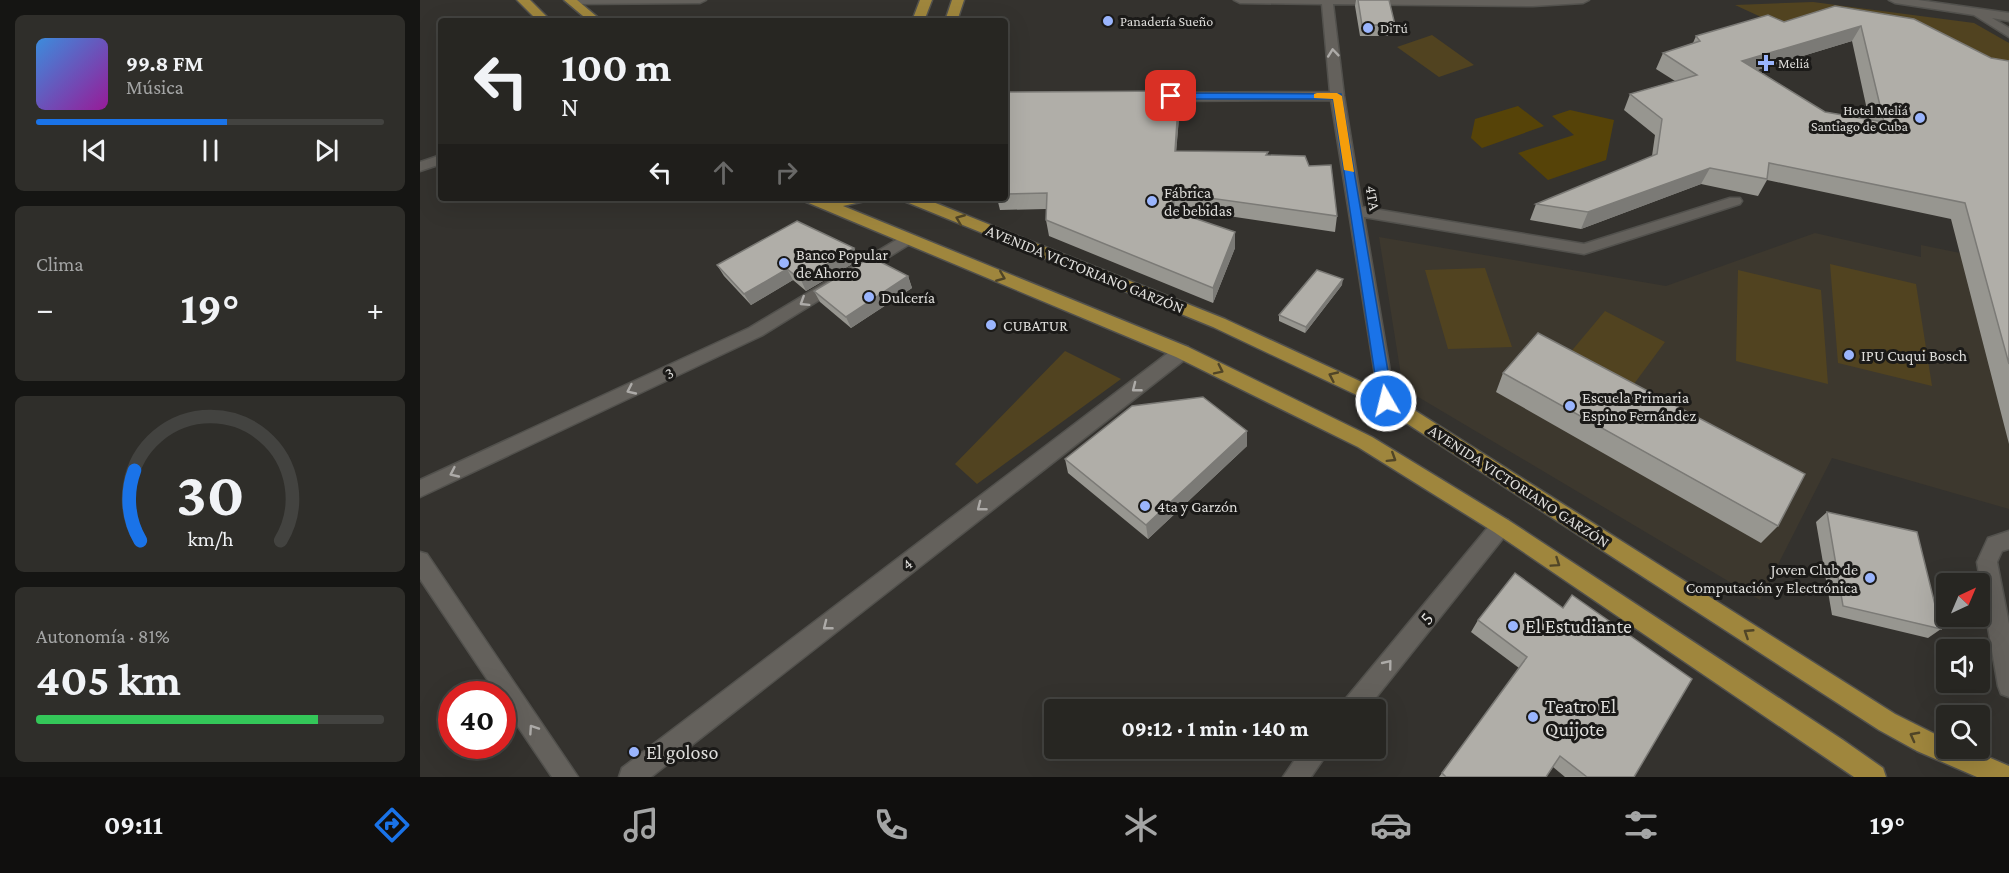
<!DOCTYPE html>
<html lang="es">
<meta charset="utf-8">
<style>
body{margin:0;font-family:"Crimson Pro",serif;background:#2f2e2a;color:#f1f3f6;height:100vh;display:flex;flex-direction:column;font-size:22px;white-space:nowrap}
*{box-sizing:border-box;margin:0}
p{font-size:20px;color:#a4a5a5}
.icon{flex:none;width:33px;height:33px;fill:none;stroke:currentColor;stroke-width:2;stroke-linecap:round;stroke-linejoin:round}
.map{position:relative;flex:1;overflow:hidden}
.side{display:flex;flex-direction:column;gap:15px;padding:15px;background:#151513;width:420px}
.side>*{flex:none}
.hud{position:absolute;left:18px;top:18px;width:570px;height:183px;border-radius:6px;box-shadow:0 6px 24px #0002,0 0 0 2px #434340;background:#272622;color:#f1f3f6;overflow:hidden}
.needle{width:39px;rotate:44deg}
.fabs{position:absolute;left:1516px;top:573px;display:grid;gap:12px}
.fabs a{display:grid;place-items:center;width:54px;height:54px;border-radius:6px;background:#272622;box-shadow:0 6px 24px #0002,0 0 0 2px #434340;font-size:30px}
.speed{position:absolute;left:18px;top:681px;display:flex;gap:12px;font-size:30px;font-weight:700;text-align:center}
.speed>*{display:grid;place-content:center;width:78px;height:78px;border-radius:50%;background:#272622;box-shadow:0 6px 24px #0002,0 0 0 2px #434340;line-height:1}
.speed .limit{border:9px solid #d22;background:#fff;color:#111}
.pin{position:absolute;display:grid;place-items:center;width:51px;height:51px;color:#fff;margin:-26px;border-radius:12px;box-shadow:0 3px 9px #0006}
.me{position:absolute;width:66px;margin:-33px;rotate:352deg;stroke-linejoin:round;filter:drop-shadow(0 0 4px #0008)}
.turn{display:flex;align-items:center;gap:21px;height:126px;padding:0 24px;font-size:27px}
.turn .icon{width:78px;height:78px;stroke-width:2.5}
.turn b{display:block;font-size:42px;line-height:51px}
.lanes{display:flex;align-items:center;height:57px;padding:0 24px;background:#0003;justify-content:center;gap:30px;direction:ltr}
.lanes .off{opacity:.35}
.big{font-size:45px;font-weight:700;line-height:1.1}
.side .widget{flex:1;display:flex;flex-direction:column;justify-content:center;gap:9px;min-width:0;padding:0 21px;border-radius:9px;background:#2f2e2a}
.side .dial{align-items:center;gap:0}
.dial svg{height:156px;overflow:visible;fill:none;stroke:#434340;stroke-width:7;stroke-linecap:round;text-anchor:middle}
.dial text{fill:#f1f3f6;stroke:none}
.song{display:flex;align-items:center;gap:18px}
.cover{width:72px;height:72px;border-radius:9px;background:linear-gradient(135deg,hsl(210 70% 55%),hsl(300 70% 35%))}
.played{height:6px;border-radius:3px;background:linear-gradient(90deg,#1a73e8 55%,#434340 55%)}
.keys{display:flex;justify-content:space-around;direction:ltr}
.heat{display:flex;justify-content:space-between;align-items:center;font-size:33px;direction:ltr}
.charge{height:9px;border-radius:4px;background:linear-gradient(90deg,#34c759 81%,#434340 0)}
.trip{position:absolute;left:624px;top:699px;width:342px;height:60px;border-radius:6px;background:#272622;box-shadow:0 6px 24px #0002,0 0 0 2px #434340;font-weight:700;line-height:60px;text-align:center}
.tabs{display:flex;height:96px;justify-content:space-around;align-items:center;background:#100f0e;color:#a4a5a5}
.tabs .icon{width:42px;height:42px}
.tabs .current{color:#1a73e8}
.tabs b{font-size:27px;color:#f1f3f6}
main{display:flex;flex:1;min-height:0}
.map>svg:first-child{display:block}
.built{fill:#3d382e}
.green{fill:#514320}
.water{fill:#564308}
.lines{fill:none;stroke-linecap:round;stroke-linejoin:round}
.minor-casing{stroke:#52514d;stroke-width:3}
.major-casing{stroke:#52514d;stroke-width:3}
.minor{fill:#64615c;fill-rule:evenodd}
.major{fill:#9f863d;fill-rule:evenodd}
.wall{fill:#979690;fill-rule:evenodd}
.shaded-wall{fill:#7b7a76}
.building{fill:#b0aea8;stroke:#7b7a76;stroke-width:1.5;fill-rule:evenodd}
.oneway{stroke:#adaba8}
.oneway2{stroke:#504527}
.route{fill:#1a73e8;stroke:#114b97;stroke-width:1.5}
.slow{fill:#f59e0b}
.poi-dot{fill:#9ab5fd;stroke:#1b1a18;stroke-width:2}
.labels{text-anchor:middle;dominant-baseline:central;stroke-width:6;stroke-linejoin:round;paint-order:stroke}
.far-poi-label{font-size:14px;fill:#deddda;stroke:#1b1a18;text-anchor:start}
.poi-label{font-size:16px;fill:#deddda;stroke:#1b1a18;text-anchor:start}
.street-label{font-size:16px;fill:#deddda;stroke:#1b1a18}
.near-street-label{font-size:20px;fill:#deddda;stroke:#1b1a18}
.near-poi-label{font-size:20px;fill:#deddda;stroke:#1b1a18;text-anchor:start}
</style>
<main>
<section class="side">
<div class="widget">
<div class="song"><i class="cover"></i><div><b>99.8 FM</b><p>Música</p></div></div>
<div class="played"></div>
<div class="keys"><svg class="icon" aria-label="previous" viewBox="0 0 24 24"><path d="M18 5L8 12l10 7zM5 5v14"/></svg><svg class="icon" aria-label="pause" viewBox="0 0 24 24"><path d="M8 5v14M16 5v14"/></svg><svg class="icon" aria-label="next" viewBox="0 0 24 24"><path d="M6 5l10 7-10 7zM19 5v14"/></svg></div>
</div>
<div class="widget"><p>Clima</p>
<div class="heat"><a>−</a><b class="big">19°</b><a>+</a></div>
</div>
<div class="widget dial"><svg viewBox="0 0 100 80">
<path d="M14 69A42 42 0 1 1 86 69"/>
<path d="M14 69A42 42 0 0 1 11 33" stroke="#1a73e8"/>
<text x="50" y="56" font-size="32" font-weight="700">30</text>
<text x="50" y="72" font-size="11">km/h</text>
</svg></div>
<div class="widget"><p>Autonomía · 81%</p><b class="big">405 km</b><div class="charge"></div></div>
</section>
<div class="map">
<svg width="1589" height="777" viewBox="0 0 1589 777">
<rect width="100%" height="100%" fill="#34322e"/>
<!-- built -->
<path class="built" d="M1395 233 1501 257V245L1589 263V509L1412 458 1340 600 983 388 959 237 1246 286Z"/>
<!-- green -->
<path class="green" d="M1393 2 1554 23 1589 43V70L1363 27 1315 5Z
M1012 35 1054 65 1019 77 977 47Z
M1410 264 1496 284 1512 386 1418 363Z
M1065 268 1092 347 1028 349 1005 270Z
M1318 270 1401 290 1408 384 1316 361Z
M1185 311 1245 342 1211 388 1149 354Z
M645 351 701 379 557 484 535 464Z"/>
<!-- water -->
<path class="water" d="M1098 106 1124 126 1062 148 1051 138 1055 119Z
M1150 110 1194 120 1186 160 1128 180 1098 153 1154 135 1132 116Z"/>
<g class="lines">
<defs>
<path id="minor" d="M146 0H286L280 3 151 4Z
M814 0H1169L1163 3 1113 6 913 4 924 96 942 207 1164 244 1310 198H1320L1322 201 1320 204 1164 254 944 217 975 401 972 406H960L911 100 737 101 730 97 737 93 910 92 902 4 820 3Z
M1469 0H1498L1589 13V21L1572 18 1589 28V37L1554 15 1475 3Z
M21 155V164L0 171V162Z
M488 233 496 238 493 242 341 336 0 497V480L329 328Z
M762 345 768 347 771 352 768 357 231 777H199L202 768 756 347Z
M1081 517 1088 520 1091 526 1088 532 946 710H920L923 702 1074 520Z
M1589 531V549L1582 551 1577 562 1589 624V697L1581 694 1578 686 1557 562 1568 538Z
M0 552 7 554 158 777H132L82 703V694H77L0 579Z
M883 748H911L891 777H863Z"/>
<path id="major" d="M97 0H110L131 21H118Z
M144 0H157L182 21H169Z
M500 0H512L504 21H492Z
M532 0H544L537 21H525Z
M382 198H447L445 201 423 206 768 347 952 437 1088 520 1423 740 1463 768 1466 777H1434L1074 532 938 447 756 357 384 201Z
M482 198H503L805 319 972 396 1475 714 1527 740V748H1547L1589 766V777H1557L1497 751 1459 730 960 406 793 327 484 201Z"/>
</defs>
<!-- minor casing -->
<use href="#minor" class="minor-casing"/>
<!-- major casing -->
<use href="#major" class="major-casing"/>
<!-- minor -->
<use href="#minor" class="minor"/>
<!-- major -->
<use href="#major" class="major"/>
</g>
<!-- wall -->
<path class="wall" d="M936 0H969L975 25 973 36H940L935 6Z
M1415 6 1571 58 1589 61V444L1531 219 1347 180 1338 196 1281 184 1161 229 1110 220 1116 204 1232 156 1235 135 1204 110 1210 94 1255 81 1236 69 1243 53 1273 43 1276 36 1364 22ZM1432 41 1449 119 1405 112 1337 70Z
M585 92 760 106 756 151 848 155 889 166 917 216 915 232 755 208 754 211 815 248 793 303 629 236 626 220V209L580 210 577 198H585Z
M434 248 439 260 386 291 373 280 331 305 304 276 297 265Z
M488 276 492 288 431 328 400 302 394 291Z
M922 285 885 333 859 321V315Z
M1083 373 1358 526 1341 543 1076 392Z
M827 431V446L728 539 648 473 645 459Z
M1407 512 1521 629 1508 638 1412 615 1396 522Z
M1095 573 1214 777H1145L1133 767 1126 777H1019L1099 668 1051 632 1058 620Z"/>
<!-- shaded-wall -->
<path class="shaded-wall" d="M1441 26 1432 41 1314 77 1322 61Z
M759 91 760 106 755 167V151Z
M1290 168 1281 184 1161 229 1168 212Z
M754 193 755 208 750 225V210Z
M815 232V248L793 303V288Z
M434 248 439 260 386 291 381 280Z
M367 269 373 280 331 305 324 294Z
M488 276 492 288 431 328 426 317Z
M923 279 922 285 885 333 886 327Z
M827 431V446L728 539 726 525Z"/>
<!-- building -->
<path class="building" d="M938 0H969L975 25H942Z
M1415 6 1494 19 1571 58 1589 61V364L1545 203 1349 163 1347 179 1290 168 1168 212 1116 204 1237 154 1242 119 1210 94 1277 75 1243 53 1280 41 1276 36 1348 15 1364 22ZM1441 26 1464 122 1405 112 1322 61Z
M759 91 755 151 848 152 846 155 885 156 889 166 911 165 917 216 754 193 750 210 815 232 793 288 626 220 627 193 585 194V92Z
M377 221 434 248 381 280 367 269 324 294 297 265Z
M451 257 488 276 426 317 394 291Z
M897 270 923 279 886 327 859 315Z
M1118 333 1385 474 1358 526 1083 373Z
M783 397 827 431 726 525 645 459 712 406Z
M1407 512 1497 532 1521 629 1423 606Z
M1095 573 1143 608 1152 595 1272 679 1214 777H1167L1140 756 1126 777H1026L1022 773 1107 657 1058 620Z"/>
<!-- one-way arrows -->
<defs><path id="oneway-chevron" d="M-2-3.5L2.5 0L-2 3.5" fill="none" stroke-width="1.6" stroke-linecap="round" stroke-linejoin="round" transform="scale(1.5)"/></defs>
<g class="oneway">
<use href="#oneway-chevron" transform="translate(913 53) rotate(-96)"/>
<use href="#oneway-chevron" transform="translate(384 302) rotate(148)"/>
<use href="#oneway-chevron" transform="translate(716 388) rotate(142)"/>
<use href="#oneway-chevron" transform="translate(211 390) rotate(155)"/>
<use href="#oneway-chevron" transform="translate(34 473) rotate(155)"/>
<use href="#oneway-chevron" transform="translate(561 507) rotate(142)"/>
<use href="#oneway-chevron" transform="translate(407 626) rotate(142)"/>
<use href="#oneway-chevron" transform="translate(968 664) rotate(-51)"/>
<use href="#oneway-chevron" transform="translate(113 729) rotate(-124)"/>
</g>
<g class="oneway2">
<use href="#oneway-chevron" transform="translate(540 219) rotate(-158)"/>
<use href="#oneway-chevron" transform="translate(581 277) rotate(22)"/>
<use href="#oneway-chevron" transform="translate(799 370) rotate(26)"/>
<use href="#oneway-chevron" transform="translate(913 376) rotate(-155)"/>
<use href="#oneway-chevron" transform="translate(972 458) rotate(32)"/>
<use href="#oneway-chevron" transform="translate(1136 563) rotate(34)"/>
<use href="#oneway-chevron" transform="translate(1328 633) rotate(-147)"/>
<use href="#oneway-chevron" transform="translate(1494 736) rotate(-152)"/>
</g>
<!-- route -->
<path class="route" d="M751 93 921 94 973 401 971 405H961L959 401 913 99H748V94Z"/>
<!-- slow -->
<path class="slow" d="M897 93H917L922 96 934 172 924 170 913 99 894 98V94Z"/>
<!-- markers -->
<g class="poi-dot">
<circle cx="688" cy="21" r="6"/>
<circle cx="948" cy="28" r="6"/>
<path d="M1343 54h6v6h6v6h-6v6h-6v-6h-6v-6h6z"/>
<circle cx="1500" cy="118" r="6"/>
<circle cx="732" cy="201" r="6"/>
<circle cx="364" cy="263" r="6"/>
<circle cx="449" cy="297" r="6"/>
<circle cx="571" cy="325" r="6"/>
<circle cx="1429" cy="355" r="6"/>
<circle cx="1150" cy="406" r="6"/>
<circle cx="725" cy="506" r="6"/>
<circle cx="1450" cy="578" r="6"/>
<circle cx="1093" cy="626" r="6"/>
<circle cx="1113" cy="717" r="6"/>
<circle cx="214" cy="752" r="6"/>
</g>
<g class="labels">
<!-- far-poi labels -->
<g class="far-poi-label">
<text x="700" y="21">Panadería Sueño</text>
<text x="960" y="28">DiTú</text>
<text x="1358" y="63">Meliá</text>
<text x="1488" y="110" text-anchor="end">Hotel Meliá<tspan x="1488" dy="16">Santiago de Cuba</tspan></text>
</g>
<!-- poi labels -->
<g class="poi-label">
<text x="744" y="192">Fábrica<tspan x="744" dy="18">de bebidas</tspan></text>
<text x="376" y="254">Banco Popular<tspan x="376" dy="18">de Ahorro</tspan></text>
<text x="461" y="297">Dulcería</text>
<text x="583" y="325">CUBATUR</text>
<text x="1441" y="355">IPU Cuqui Bosch</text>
<text x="1162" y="397">Escuela Primaria<tspan x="1162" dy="18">Espino Fernández</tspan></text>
<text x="737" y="506">4ta y Garzón</text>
<text x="1438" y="569" text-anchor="end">Joven Club de<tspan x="1438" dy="18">Computación y Electrónica</tspan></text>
</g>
<!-- street labels -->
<g class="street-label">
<text transform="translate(953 198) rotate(81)">4TA</text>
<text transform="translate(665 269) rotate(22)">AVENIDA VICTORIANO GARZÓN</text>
<text transform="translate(249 373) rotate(-25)">3</text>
<text transform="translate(1099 486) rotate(33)">AVENIDA VICTORIANO GARZÓN</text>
<text transform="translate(487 564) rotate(-38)">4</text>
</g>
<!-- near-street labels -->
<g class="near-street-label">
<text transform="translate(1006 618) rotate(-51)">5</text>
</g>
<!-- near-poi labels -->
<g class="near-poi-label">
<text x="1105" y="626">El Estudiante</text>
<text x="1125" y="706">Teatro El<tspan x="1125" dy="23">Quijote</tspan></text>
<text x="226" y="752">El goloso</text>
</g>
</g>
</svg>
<div class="fabs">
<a><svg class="needle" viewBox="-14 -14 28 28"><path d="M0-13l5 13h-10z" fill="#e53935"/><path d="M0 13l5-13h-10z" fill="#a4a5a5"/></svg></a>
<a><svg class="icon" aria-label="sound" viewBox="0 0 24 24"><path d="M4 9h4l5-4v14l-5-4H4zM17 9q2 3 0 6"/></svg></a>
<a><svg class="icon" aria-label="search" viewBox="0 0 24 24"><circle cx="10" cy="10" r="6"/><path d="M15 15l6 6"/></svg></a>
</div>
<div class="speed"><div class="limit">40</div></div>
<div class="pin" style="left:751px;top:96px;background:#d93025"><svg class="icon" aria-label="arrive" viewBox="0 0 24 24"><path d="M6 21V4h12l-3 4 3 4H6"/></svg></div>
<svg class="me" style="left:966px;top:401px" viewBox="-20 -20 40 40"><circle r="17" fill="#1a73e8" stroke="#fff" stroke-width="3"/><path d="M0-11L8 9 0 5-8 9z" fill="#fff"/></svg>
<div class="trip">09:12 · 1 min · 140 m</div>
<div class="hud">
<div class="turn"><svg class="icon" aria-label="left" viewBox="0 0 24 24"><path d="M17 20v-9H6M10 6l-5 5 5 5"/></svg><div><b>100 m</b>N</div></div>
<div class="lanes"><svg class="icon" aria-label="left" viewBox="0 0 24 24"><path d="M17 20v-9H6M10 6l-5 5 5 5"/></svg><svg class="icon off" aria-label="ahead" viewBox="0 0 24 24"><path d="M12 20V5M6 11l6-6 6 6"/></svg><svg class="icon off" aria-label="right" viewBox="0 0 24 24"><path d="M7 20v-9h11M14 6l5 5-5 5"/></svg></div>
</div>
</div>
</main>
<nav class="tabs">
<b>09:11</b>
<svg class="icon current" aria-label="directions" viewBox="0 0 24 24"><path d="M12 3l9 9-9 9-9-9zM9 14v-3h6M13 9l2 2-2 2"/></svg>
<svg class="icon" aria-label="music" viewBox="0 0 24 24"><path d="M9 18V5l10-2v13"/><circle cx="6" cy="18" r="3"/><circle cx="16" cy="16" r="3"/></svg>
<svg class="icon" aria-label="phone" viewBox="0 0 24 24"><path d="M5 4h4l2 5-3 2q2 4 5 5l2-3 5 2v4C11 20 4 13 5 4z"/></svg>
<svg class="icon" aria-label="climate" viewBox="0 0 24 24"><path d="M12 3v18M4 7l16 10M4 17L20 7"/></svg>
<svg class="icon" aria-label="car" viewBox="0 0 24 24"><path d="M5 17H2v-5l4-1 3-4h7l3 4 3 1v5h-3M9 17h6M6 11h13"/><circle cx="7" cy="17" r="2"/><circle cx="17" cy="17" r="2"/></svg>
<svg class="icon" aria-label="filters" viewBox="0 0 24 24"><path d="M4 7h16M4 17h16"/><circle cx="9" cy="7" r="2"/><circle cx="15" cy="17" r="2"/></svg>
<b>19°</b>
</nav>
